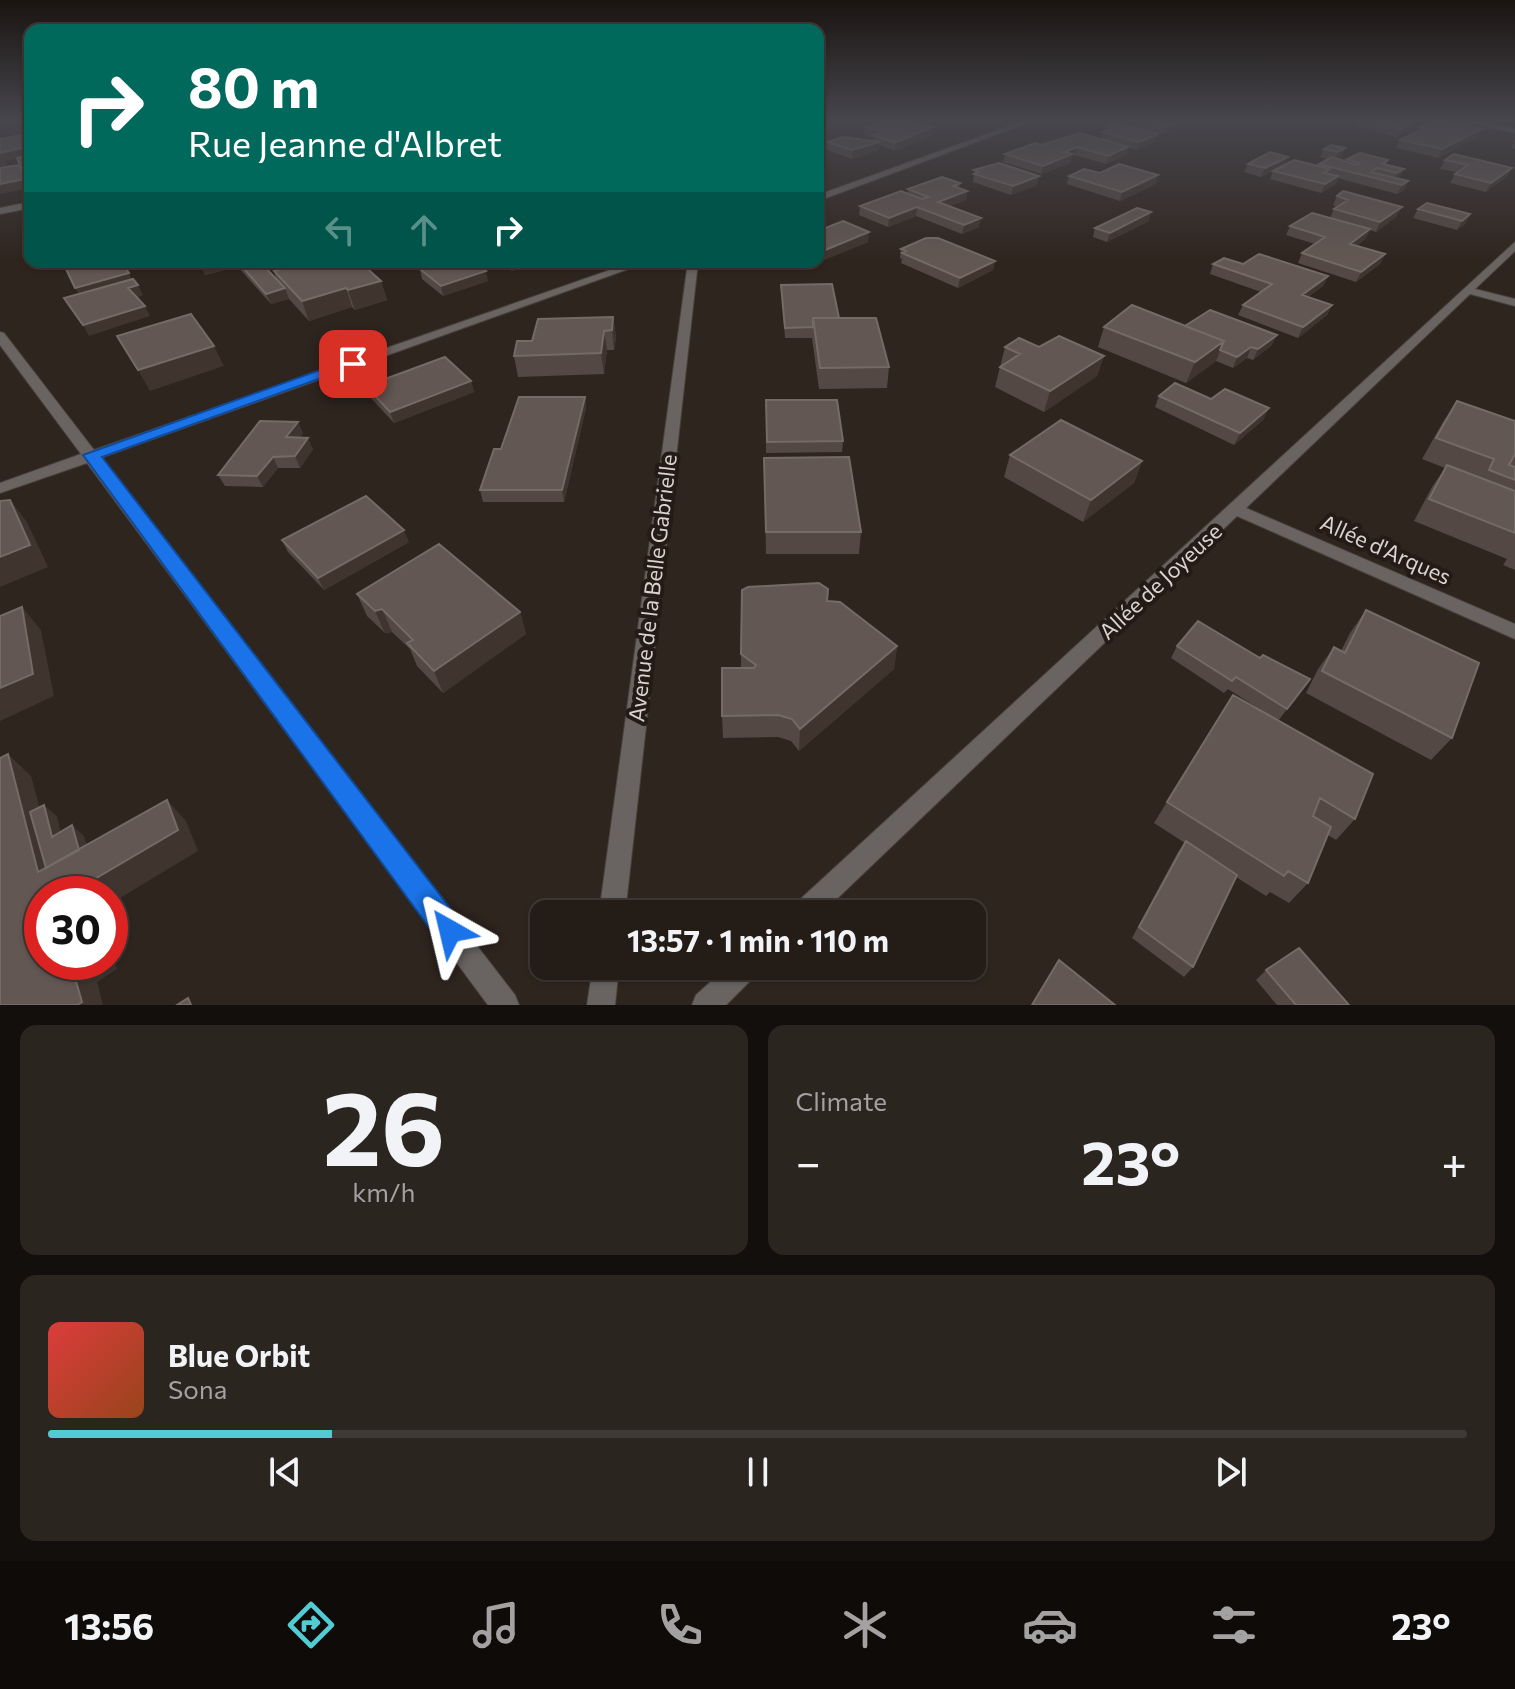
<!DOCTYPE html>
<meta charset="utf-8">
<style>
body{margin:0;font-family:Commissioner,sans-serif;background:#2b2520;color:#f1f3f6;height:100vh;display:flex;flex-direction:column;font-size:30px;white-space:nowrap}
*{box-sizing:border-box;margin:0}
p{font-size:26px;color:#a3a1a1}
.icon{flex:none;width:44px;height:44px;fill:none;stroke:currentColor;stroke-width:2;stroke-linecap:round;stroke-linejoin:round}
.map{position:relative;height:1005px;overflow:hidden}
.panel{display:flex;flex-direction:column;gap:20px;padding:20px;background:#130f0d;flex:1}
.panel>*{flex:none}
.guide{position:absolute;left:24px;top:24px;width:800px;height:244px;border-radius:16px;box-shadow:0 2px 6px #0004,0 0 0 2px #403a36;background:#00695c;color:#fff;overflow:hidden}
.speed{position:absolute;left:24px;top:876px;display:flex;gap:16px;font-size:40px;font-weight:700;text-align:center}
.speed>*{display:grid;place-content:center;width:104px;height:104px;border-radius:50%;background:#231c17;box-shadow:0 2px 6px #0004,0 0 0 2px #403a36;line-height:1}
.speed .limit{border:12px solid #d22;background:#fff;color:#111}
.pin{position:absolute;display:grid;place-items:center;width:68px;height:68px;color:#fff;margin:-34px;border-radius:16px;box-shadow:0 4px 12px #0006}
.me{position:absolute;width:88px;margin:-44px;rotate:323deg;stroke-linejoin:round;filter:drop-shadow(0 0 6px #0008)}
.turn{display:flex;align-items:center;gap:28px;height:168px;padding:0 32px;font-size:36px}
.turn .icon{width:104px;height:104px;stroke-width:2.5}
.turn b{display:block;font-size:56px;line-height:68px}
.lanes{display:flex;align-items:center;height:76px;padding:0 32px;background:#0003;justify-content:center;gap:40px;direction:ltr}
.lanes .off{opacity:.35}
.big{font-size:60px;font-weight:700;line-height:1.1}
.panel .widget{flex:1;display:flex;flex-direction:column;justify-content:center;gap:12px;min-width:0;padding:0 28px;border-radius:16px;background:#2b2520}
.panel .dial{align-items:center;gap:0}
.dial b{font-size:104px;line-height:1}
.song{display:flex;align-items:center;gap:24px}
.cover{width:96px;height:96px;border-radius:12px;background:linear-gradient(135deg,hsl(0 70% 55%),hsl(20 70% 35%))}
.played{height:8px;border-radius:4px;background:linear-gradient(90deg,#51ccd2 20%,#403a36 20%)}
.keys{display:flex;justify-content:space-around;direction:ltr}
.heat{display:flex;justify-content:space-between;align-items:center;font-size:44px;direction:ltr}
.panel .tiles{flex:1;display:grid;gap:20px;grid-template-columns:1fr 1fr}
.widget:last-child{grid-column:span 2}
.trip{position:absolute;left:530px;top:900px;width:456px;height:80px;border-radius:16px;background:#231c17;box-shadow:0 2px 6px #0004,0 0 0 2px #403a36;font-weight:700;line-height:80px;text-align:center}
.tab-bar{display:flex;height:128px;justify-content:space-around;align-items:center;background:#0e0b09;color:#a3a1a1}
.tab-bar .icon{width:56px;height:56px}
.tab-bar .selected{color:#51ccd2}
.tab-bar b{font-size:36px;color:#f1f3f6}
.map>svg:first-child{display:block}
.lines{fill:none;stroke-linecap:round;stroke-linejoin:round}
.minor-casing{stroke:#4a413b;stroke-width:2}
.minor{fill:#696461;fill-rule:evenodd}
.wall{fill:#534843}
.shaded-wall{fill:#3f342e}
.building{fill:#625752;stroke:#746b65;stroke-width:2}
.route{fill:#1a73e8;stroke:#114b97;stroke-width:2}
.labels{text-anchor:middle;dominant-baseline:central;stroke-width:8;stroke-linejoin:round;paint-order:stroke}
.street-label{font-size:22px;fill:#dad3cf;stroke:#251b16}
</style>
<div class="map">
<svg width="1515" height="1005" viewBox="0 0 1515 1005">
<rect width="100%" height="100%" fill="#2f251f"/>
<g class="lines">
<defs>
<path id="minor" d="M1023 121H1033L818 201V195Z
M1459 121H1473L1515 129V133Z
M30 202V208L0 214V208Z
M1515 242V251L1475 289 1515 299V306L1470 294 1246 508 1515 624V639L1237 516 821 914H790L794 905Z
M633 262H648L100 458 515 995 519 1005H488L87 463 0 493V483L81 454 0 345V332L4 333 94 450Z
M688 262H698L625 914H599Z
M593 966H619L615 1005H587Z
M728 966H760L756 975 726 1005H692L696 995Z"/>
</defs>
<!-- minor casing -->
<use href="#minor" class="minor-casing"/>
<!-- minor -->
<use href="#minor" class="minor"/>
</g>
<!-- wall -->
<path class="wall" d="M1133 121H1196L1163 134 1132 126Z
M1358 121H1419L1418 125 1397 137 1357 127Z
M1106 126 1155 142 1137 150 1128 147 1126 155 1106 164 1075 155 1072 156 1070 163 1041 174 1003 162 1005 154 1042 145 1101 139Z
M865 127H933L932 135 895 151 880 145 879 150 852 159 827 150V142L873 141 874 138 864 135Z
M1420 127 1482 129 1478 137 1438 158 1396 148 1400 140 1417 132Z
M1515 139V149L1511 147Z
M1345 148 1342 156 1337 159 1346 161 1347 159 1388 160 1386 164 1404 169 1398 178 1408 181 1404 190 1397 194 1338 178 1335 185 1321 193 1270 179 1273 171 1261 177 1244 172 1248 164 1318 167 1319 164 1328 159 1320 157 1324 149Z
M1445 160 1512 168 1507 176 1486 192 1450 183 1455 174 1457 172 1440 169Z
M974 170 1037 185 1011 195 973 182Z
M1100 173 1156 184 1120 201 1067 184 1069 176Z
M960 183 959 188 967 191 966 200 950 206 979 227 962 234 916 216 888 227 859 215 860 206 908 193V189Z
M1337 196 1397 216 1376 232 1370 230 1365 239 1356 246 1385 254 1380 264 1356 282 1298 263 1302 253 1315 244 1286 235 1290 226 1330 218 1334 209 1337 207 1333 205Z
M1418 209 1470 214 1465 224 1457 230 1413 218Z
M1149 221 1107 242 1093 237 1095 228Z
M823 229 868 242 799 270 781 262H818Z
M901 249 995 261 993 270 958 288 901 263 902 259 900 258Z
M200 262H260L277 280 274 271 381 281 387 300 355 310 352 307 309 321 289 299 271 304 238 267 205 275Z
M499 262H540L512 271Z
M1213 264H1243L1328 276 1323 286 1308 297 1332 305 1327 315 1298 338 1238 315 1243 305 1261 292 1210 274Z
M420 269 488 281 443 296 422 279Z
M781 285 839 318 889 367 887 388 819 389 812 338H785Z
M613 317 616 337 614 350H607L604 374 518 377 514 356 532 341Z
M1185 326 1272 345 1253 360 1247 358 1233 368 1216 361 1186 383 1098 347 1104 327Z
M1005 347H1039L1104 356 1097 376 1044 412 995 387Z
M471 381 474 392 394 423 370 397 366 386Z
M1159 396 1211 399 1264 419 1234 445 1155 407Z
M585 397 586 408 564 502H483L480 490 501 449Z
M766 400 843 441 842 452 766 453Z
M1457 401 1515 421V570L1503 565 1507 559 1414 521 1432 487 1445 468 1422 459 1443 422Z
M298 422 303 433 300 437 313 449 300 468H278L263 487 225 486 218 475Z
M1010 455 1142 461 1134 483 1083 522 1004 477Z
M764 458 861 532 859 554H766Z
M282 540 409 542 324 590 288 552Z
M357 594 520 612 526 634 443 693 417 666 410 649 392 632 385 633 367 616Z
M827 601 897 646 894 669 799 751 791 741 778 737 723 738 722 716 741 668V654Z
M1366 610 1452 738 1431 760 1306 693 1318 669 1334 647 1341 651 1350 633Z
M1177 646 1301 691 1278 721 1228 689 1224 693 1171 658Z
M1233 695 1355 819 1336 840 1328 835 1308 883 1289 903 1270 892 1266 896 1236 877 1193 967 1184 977 1132 938 1178 852 1185 843 1154 823Z
M1266 970 1349 1005H1277L1256 980Z"/>
<!-- shaded-wall -->
<path class="shaded-wall" d="M829 121H853L818 131V123Z
M1180 121H1196L1163 134 1166 127Z
M1415 121H1419L1418 125 1397 137 1401 129Z
M933 127 932 135 895 151V143Z
M1482 129 1478 137 1438 158 1442 149Z
M1158 134 1155 142 1137 150 1139 142Z
M880 142 879 150 852 159V150Z
M30 146V156L5 161 8 165 0 167V153Z
M1077 147 1075 155 1072 156 1070 163 1041 174 1043 166 1064 152Z
M1128 147 1126 155 1106 164 1108 156Z
M1345 148 1342 156 1334 161 1338 152Z
M1288 157 1284 165 1261 177 1265 168Z
M19 165 30 166V176H25L30 188 0 194V184Z
M1512 168 1507 176 1486 192 1491 183Z
M1404 169 1400 177 1392 182 1397 173Z
M1158 175 1156 184 1120 201 1122 192Z
M1039 176 1037 185 1011 195 1013 186Z
M1338 176 1335 185 1321 193 1325 184Z
M1408 181 1404 190 1397 194 1402 185Z
M967 191 966 200 937 211 938 202Z
M917 207 916 216 888 227 889 218Z
M1402 207 1397 216 1376 232 1380 222Z
M1151 212 1149 221 1107 242 1110 233Z
M1470 214 1465 224 1457 230 1462 221Z
M981 218 979 227 962 234 964 225Z
M1370 229 1365 239 1345 254 1350 244Z
M869 232 868 242 799 270V262H818V253Z
M1385 254 1380 264 1356 282 1361 272Z
M995 261 993 270 958 288 960 278Z
M42 262H78L46 270Z
M214 262H236L238 267 205 275 201 266Z
M511 262H540L512 271Z
M486 271 488 281 443 296 441 286Z
M129 273 134 284 81 298 75 288Z
M1328 276 1323 286 1298 305 1302 295Z
M381 281 387 300 355 310 348 290Z
M138 285 143 295 134 299 128 288Z
M285 288 289 299 271 304 266 294Z
M346 288 352 307 309 321 302 301Z
M1332 305 1327 315 1298 338 1303 327Z
M145 306 150 316 89 336 83 325Z
M613 317 616 337 614 350 612 330Z
M604 331 607 350 604 374 601 353Z
M1277 335 1272 345 1253 360 1258 349Z
M1224 341 1216 361 1186 383 1195 362Z
M214 346 224 366 150 391 138 370Z
M1251 347 1247 358 1233 368 1237 357Z
M1104 356 1097 376 1044 412 1050 391Z
M471 381 474 392 394 423 390 412Z
M585 397 586 408 564 502 562 490Z
M1269 408 1264 419 1234 445 1240 433Z
M298 422 303 433 291 449 286 437Z
M308 438 313 449 300 468 295 456Z
M273 457 278 468 263 487 257 476Z
M1142 461 1134 483 1083 522 1091 500Z
M10 500 27 522 48 567 0 587V557Z
M404 530 409 542 324 590 318 578Z
M22 607 41 630 54 696 0 721V688Z
M382 609 392 632 385 633 375 611Z
M520 612 526 634 443 693 434 671Z
M897 646 894 669 799 751 800 729Z
M8 754 31 776 59 877 82 863 72 825 84 836 95 874 63 893 38 872Z
M167 800 186 821 198 851 110 904V894H69Z
M44 805 57 816 64 848 52 837Z
M110 947 117 969 97 982 103 1005H77L71 964 74 962H110Z"/>
<!-- building -->
<path class="building" d="M885 121H909L933 127 895 143 874 135 883 132 865 127Z
M1142 121H1180L1166 127Z
M1365 121H1415L1401 129Z
M1431 121H1445L1482 129 1442 149 1400 140 1425 128 1420 127Z
M1116 122 1158 134 1139 142 1103 132 1113 128 1106 126Z
M1080 133 1128 147 1108 156 1077 147 1064 152 1072 154 1043 166 1005 154 1035 143 1042 145Z
M22 135 30 141V146L0 153V139Z
M844 137 880 142 852 150 827 142Z
M1331 145 1345 148 1338 152 1324 149Z
M1270 152 1288 157 1265 168 1248 164Z
M1360 153 1388 160 1383 164 1404 169 1397 173 1377 168 1371 172 1408 181 1402 185 1319 164 1332 157 1357 165 1360 163 1347 159Z
M1454 154 1512 168 1491 183 1455 174 1468 165 1445 160Z
M30 155V166L21 168 17 158Z
M1294 160 1330 169 1324 173 1338 176 1325 184 1273 171Z
M999 163 1039 176 1013 186 974 174 979 172 974 170Z
M1119 164 1158 175 1122 192 1069 176 1084 169 1100 173Z
M19 165 25 179 0 184V168Z
M942 177 960 183 953 186 967 191 938 202 981 218 964 225 917 207 889 218 860 206 901 191 922 199 928 197 908 189Z
M1343 191 1402 207 1380 222 1334 209 1348 200 1337 196Z
M1427 203 1470 214 1462 221 1418 209Z
M1137 208 1151 212 1110 233 1095 228Z
M1312 213 1370 229 1350 244 1385 254 1361 272 1302 253 1325 237 1290 226Z
M843 221 869 232 818 253V227L823 229Z
M926 238H938L995 261 960 278 902 253 906 251 901 249Z
M1259 254 1328 276 1302 295 1332 305 1303 327 1243 305 1272 284 1213 264 1224 258 1243 264Z
M85 262H121L129 273 75 288 65 267Z
M200 262H214L201 266Z
M238 262H260L285 288 266 294Z
M307 262H360L381 281 348 290 346 288 302 301 274 271Z
M441 262H474L486 271 441 286 420 269Z
M133 279 138 285 128 288 145 306 83 325 64 298Z
M832 284 839 318H813V327L785 328 781 285Z
M1132 305 1224 341 1195 362 1104 327Z
M1210 310 1277 335 1258 349 1251 347 1237 357 1220 350 1224 341 1185 326Z
M191 314 214 346 138 370 117 336Z
M613 317 612 330 604 331 601 353 514 356 517 341H532L538 319Z
M813 318H876L889 367 820 368Z
M1059 336 1104 356 1050 391 1000 367 1020 354 1005 347 1019 338 1039 347Z
M445 357 471 381 390 412 366 386Z
M1175 383 1211 399 1225 389 1269 408 1240 433 1159 396Z
M519 397H585L562 490H480L494 449H501Z
M766 400H837L843 441 767 442Z
M1457 401 1515 421V454L1509 465 1515 467V480L1489 470 1494 459 1436 438Z
M1061 420 1142 461 1091 500 1010 455Z
M260 421 298 422 286 437 308 438 295 456 273 457 257 476 218 475Z
M849 457 861 532H766L764 458Z
M1447 465 1515 491V533L1429 499Z
M366 496 404 530 318 578 282 540Z
M10 500 30 545 0 557V501Z
M439 544 520 612 434 671 407 643 413 640 382 609 375 611 357 594Z
M819 583 828 589 827 601 840 602 897 646 800 729 792 719 778 715 722 716V668H754L756 665 741 654 742 590 748 587Z
M22 607 33 674 0 688V616Z
M1366 610 1479 663 1452 738 1322 671 1334 647 1345 653Z
M1198 621 1260 658 1263 655 1310 679 1287 709 1236 677 1232 681 1177 646Z
M1233 695 1373 774 1355 819 1320 798 1313 816 1331 827 1308 883 1288 871 1284 876 1167 802Z
M8 754 38 872 167 800 178 830 69 894H42V962H74L71 964 82 1002 77 1005H0V758Z
M44 805 52 837 72 825 79 850 46 868 30 812Z
M1186 841 1237 875 1193 967 1139 927Z
M1299 948 1349 1005H1296L1266 970Z
M1059 960 1115 1005H1032Z
M188 998 191 1005H177Z"/>
<!-- sky -->
<linearGradient id="sky" x2="0" y2="1"><stop stop-color="#1a1411"/><stop offset="0.46" stop-color="#47464d"/><stop offset="1" stop-color="#47464d" stop-opacity="0"/></linearGradient>
<rect width="1515" height="261" fill="url(#sky)"/>
<!-- route -->
<path class="route" d="M348 360 360 364 102 457 460 921 464 931 460 941 450 945 439 941 83 455Z"/>
<g class="labels">
<!-- street labels -->
<g class="street-label">
<text transform="translate(1386 549) rotate(24)">Allée d'Arques</text>
<text transform="translate(1160 581) rotate(-43)">Allée de Joyeuse</text>
<text transform="translate(652 588) rotate(-83)">Avenue de la Belle Gabrielle</text>
</g>
</g>
</svg>
<div class="speed"><div class="limit">30</div></div>
<div class="pin" style="left:353px;top:364px;background:#d93025"><svg class="icon" aria-label="arrive" viewBox="0 0 24 24"><path d="M6 21V4h12l-3 4 3 4H6"/></svg></div>
<svg class="me" style="left:450px;top:931px" viewBox="-20 -20 40 40"><path d="M0-17L14 15 0 8-14 15z" fill="#1a73e8" stroke="#fff" stroke-width="4"/></svg>
<div class="trip">13:57 · 1 min · 110 m</div>
<div class="guide">
<div class="turn"><svg class="icon" aria-label="right" viewBox="0 0 24 24"><path d="M7 20v-9h11M14 6l5 5-5 5"/></svg><div><b>80 m</b>Rue Jeanne d'Albret</div></div>
<div class="lanes"><svg class="icon off" aria-label="left" viewBox="0 0 24 24"><path d="M17 20v-9H6M10 6l-5 5 5 5"/></svg><svg class="icon off" aria-label="ahead" viewBox="0 0 24 24"><path d="M12 20V5M6 11l6-6 6 6"/></svg><svg class="icon" aria-label="right" viewBox="0 0 24 24"><path d="M7 20v-9h11M14 6l5 5-5 5"/></svg></div>
</div>
</div>
<section class="panel">
<div class="tiles">
<div class="widget dial"><b>26</b><p>km/h</p></div>
<div class="widget"><p>Climate</p>
<div class="heat"><a>−</a><b class="big">23°</b><a>+</a></div>
</div>
<div class="widget">
<div class="song"><i class="cover"></i><div><b>Blue Orbit</b><p>Sona</p></div></div>
<div class="played"></div>
<div class="keys"><svg class="icon" aria-label="previous" viewBox="0 0 24 24"><path d="M18 5L8 12l10 7zM5 5v14"/></svg><svg class="icon" aria-label="pause" viewBox="0 0 24 24"><path d="M8 5v14M16 5v14"/></svg><svg class="icon" aria-label="next" viewBox="0 0 24 24"><path d="M6 5l10 7-10 7zM19 5v14"/></svg></div>
</div>
</div>
</section>
<nav class="tab-bar">
<b>13:56</b>
<svg class="icon selected" aria-label="directions" viewBox="0 0 24 24"><path d="M12 3l9 9-9 9-9-9zM9 14v-3h6M13 9l2 2-2 2"/></svg>
<svg class="icon" aria-label="music" viewBox="0 0 24 24"><path d="M9 18V5l10-2v13"/><circle cx="6" cy="18" r="3"/><circle cx="16" cy="16" r="3"/></svg>
<svg class="icon" aria-label="phone" viewBox="0 0 24 24"><path d="M5 4h4l2 5-3 2q2 4 5 5l2-3 5 2v4C11 20 4 13 5 4z"/></svg>
<svg class="icon" aria-label="climate" viewBox="0 0 24 24"><path d="M12 3v18M4 7l16 10M4 17L20 7"/></svg>
<svg class="icon" aria-label="car" viewBox="0 0 24 24"><path d="M5 17H2v-5l4-1 3-4h7l3 4 3 1v5h-3M9 17h6M6 11h13"/><circle cx="7" cy="17" r="2"/><circle cx="17" cy="17" r="2"/></svg>
<svg class="icon" aria-label="filters" viewBox="0 0 24 24"><path d="M4 7h16M4 17h16"/><circle cx="9" cy="7" r="2"/><circle cx="15" cy="17" r="2"/></svg>
<b>23°</b>
</nav>
